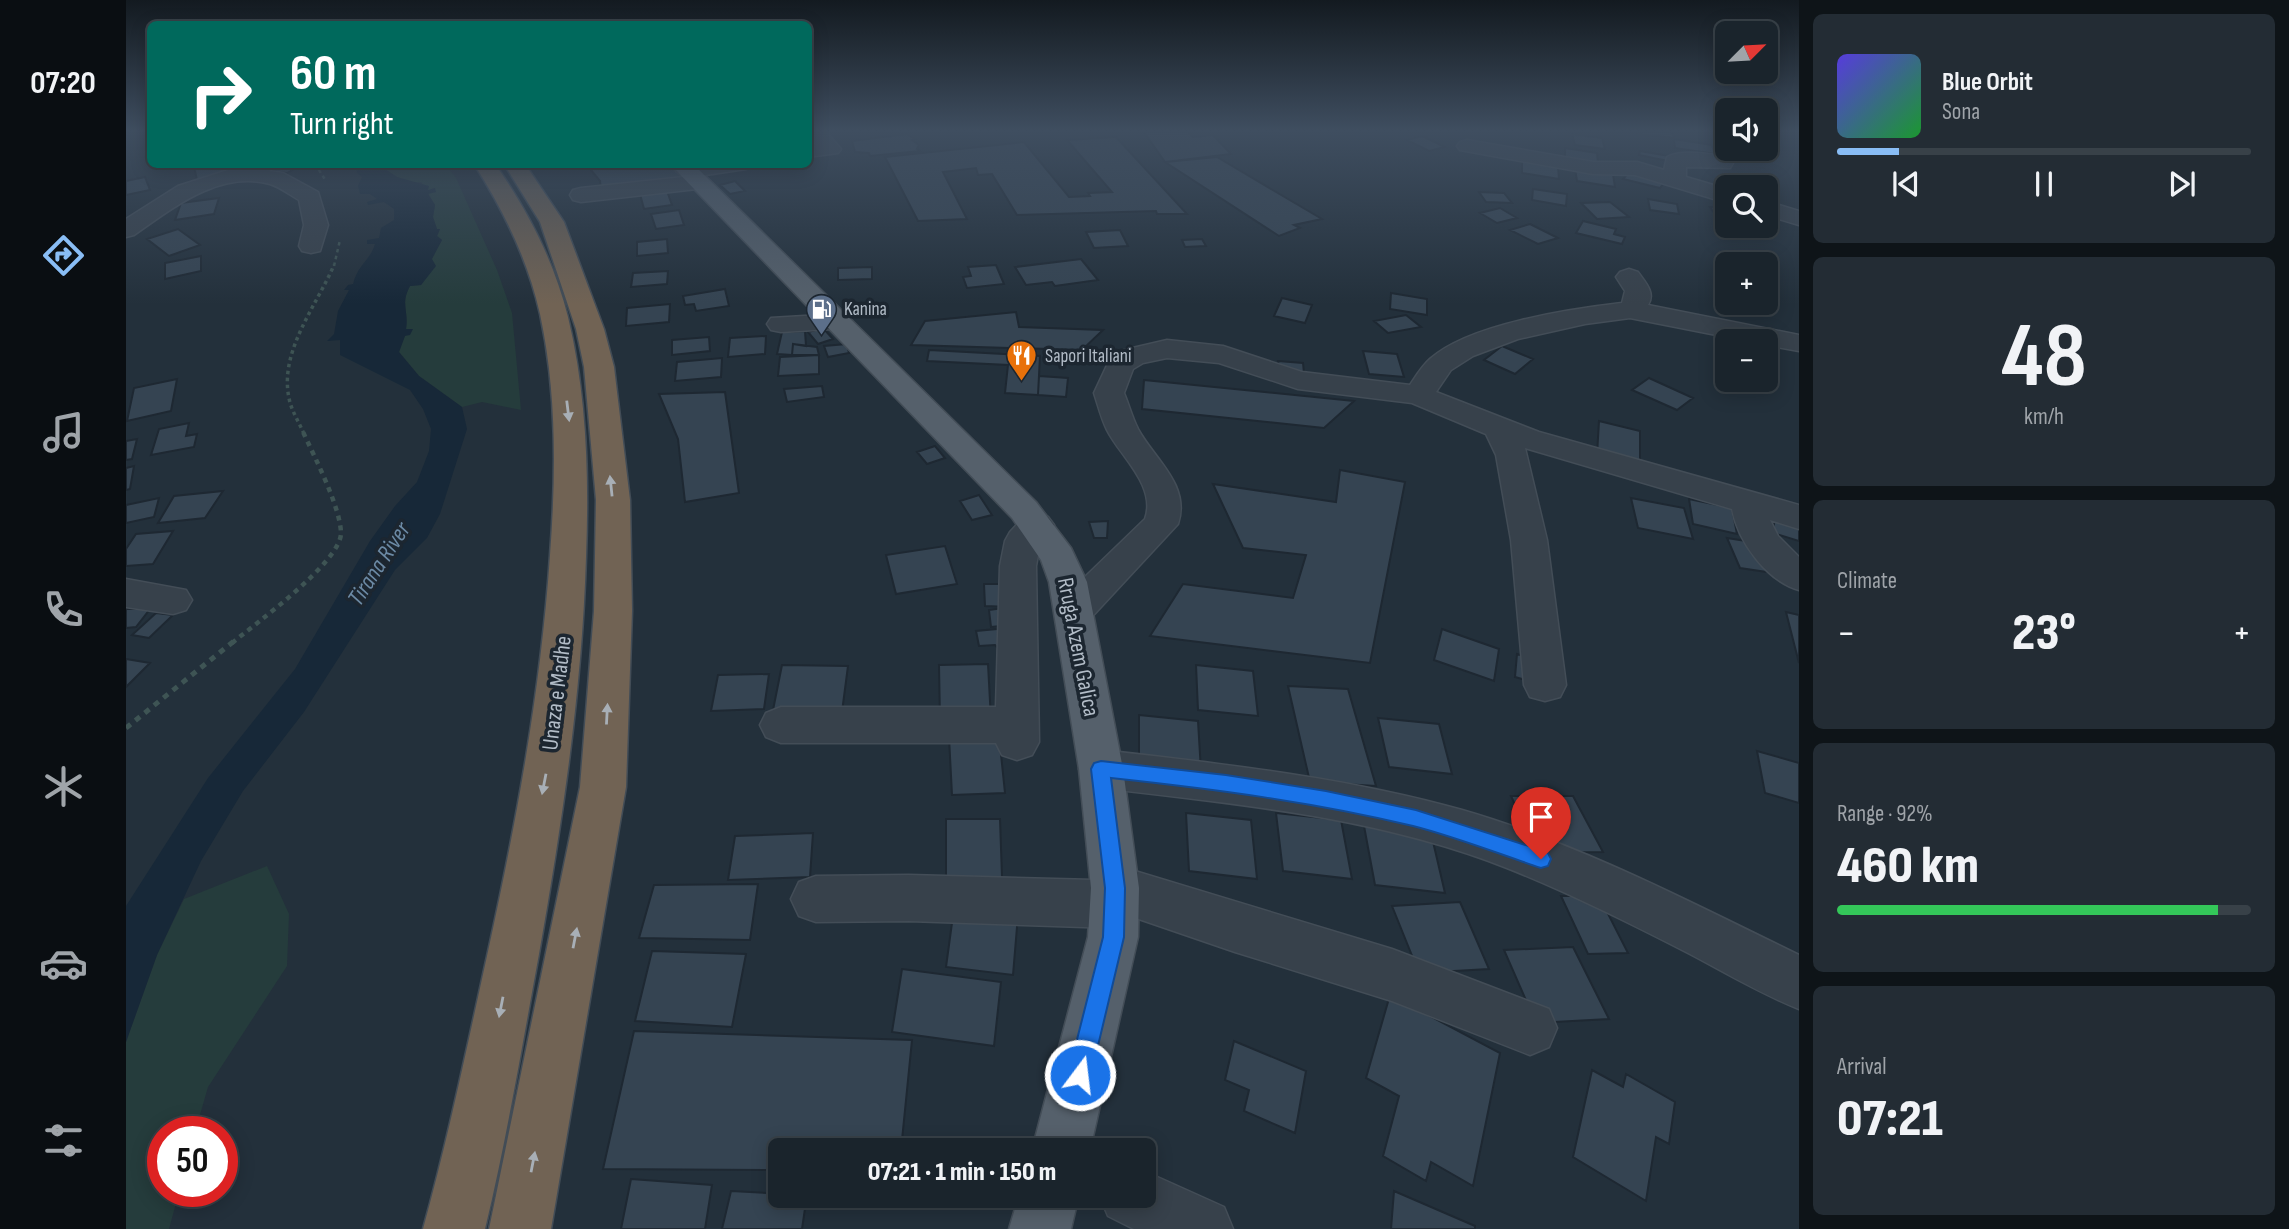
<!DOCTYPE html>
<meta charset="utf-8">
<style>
body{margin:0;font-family:"Sofia Sans Condensed",sans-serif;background:#232c34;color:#f1f3f6;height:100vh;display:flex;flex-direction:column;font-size:26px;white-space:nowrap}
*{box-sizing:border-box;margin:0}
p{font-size:23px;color:#9fa4a9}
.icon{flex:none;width:38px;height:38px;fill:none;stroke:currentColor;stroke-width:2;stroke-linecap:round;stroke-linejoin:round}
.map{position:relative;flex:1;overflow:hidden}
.sheet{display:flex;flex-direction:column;gap:14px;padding:14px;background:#0e1418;width:490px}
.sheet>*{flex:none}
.hud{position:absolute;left:21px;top:21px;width:665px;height:147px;border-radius:10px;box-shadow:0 4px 18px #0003,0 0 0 2px #384148;background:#00695c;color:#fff;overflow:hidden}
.needle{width:46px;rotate:66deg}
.tools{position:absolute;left:1589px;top:21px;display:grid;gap:14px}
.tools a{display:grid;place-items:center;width:63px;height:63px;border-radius:10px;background:#1a242c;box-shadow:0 4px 18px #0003,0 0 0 2px #384148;font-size:35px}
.speed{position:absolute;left:21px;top:1116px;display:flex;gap:14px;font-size:35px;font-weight:700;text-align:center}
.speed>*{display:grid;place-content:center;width:91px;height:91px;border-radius:50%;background:#1a242c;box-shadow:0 4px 18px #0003,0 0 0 2px #384148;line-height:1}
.speed .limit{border:10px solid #d22;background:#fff;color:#111}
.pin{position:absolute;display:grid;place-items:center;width:60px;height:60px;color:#fff;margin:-72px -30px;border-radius:50% 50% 50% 0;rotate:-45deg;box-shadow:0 0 7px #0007}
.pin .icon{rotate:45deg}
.me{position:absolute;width:77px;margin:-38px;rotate:15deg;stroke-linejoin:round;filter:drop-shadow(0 0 5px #0008)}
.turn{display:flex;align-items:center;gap:24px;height:147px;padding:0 28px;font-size:32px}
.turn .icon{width:91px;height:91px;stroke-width:2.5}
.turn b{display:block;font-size:49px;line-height:60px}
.big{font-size:52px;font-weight:800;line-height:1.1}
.sheet .tile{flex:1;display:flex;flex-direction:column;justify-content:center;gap:10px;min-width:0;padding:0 24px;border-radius:10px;background:#232c34}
.sheet .dial{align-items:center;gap:0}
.dial b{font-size:91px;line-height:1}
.song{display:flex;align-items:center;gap:21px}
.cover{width:84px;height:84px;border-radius:10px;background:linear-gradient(135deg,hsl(250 70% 55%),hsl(130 70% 35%))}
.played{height:7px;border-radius:4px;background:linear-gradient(90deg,#89bdf5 15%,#384148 15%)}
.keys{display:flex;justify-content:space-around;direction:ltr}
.heat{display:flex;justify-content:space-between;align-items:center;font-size:38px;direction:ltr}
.charge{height:10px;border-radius:5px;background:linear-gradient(90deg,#34c759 92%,#384148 0)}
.trip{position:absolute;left:642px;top:1138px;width:388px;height:70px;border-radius:10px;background:#1a242c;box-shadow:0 4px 18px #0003,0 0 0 2px #384148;font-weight:800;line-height:70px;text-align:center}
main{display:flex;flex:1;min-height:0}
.menu{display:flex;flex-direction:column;width:126px;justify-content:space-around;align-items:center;background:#0a0e12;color:#9fa4a9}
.menu .icon{width:49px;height:49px}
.menu .selected{color:#89bdf5}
.menu b{font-size:32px;color:#f1f3f6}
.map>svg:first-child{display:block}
.green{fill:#253c3c}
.water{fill:#172838}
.building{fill:#354452;stroke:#1e2832;stroke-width:2}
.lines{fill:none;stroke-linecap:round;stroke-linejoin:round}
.minor-casing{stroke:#434d57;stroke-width:3}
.major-casing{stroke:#434d57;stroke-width:3}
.highway-casing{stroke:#424c56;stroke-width:3}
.path-far3{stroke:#3e5454;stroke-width:2.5;stroke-dasharray:3.5 3.5;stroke-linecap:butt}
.path-far2{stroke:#3e5454;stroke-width:3.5;stroke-dasharray:3.5 3.5;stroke-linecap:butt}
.path-far1{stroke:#3e5454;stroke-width:4.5;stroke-dasharray:5 5;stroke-linecap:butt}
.path{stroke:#3e5454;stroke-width:5;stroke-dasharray:6 6;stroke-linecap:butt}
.minor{fill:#37414b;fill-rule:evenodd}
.major{fill:#55606b;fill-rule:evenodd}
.highway{fill:#716354;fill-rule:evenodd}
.oneway{fill:#a8afb6}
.route{fill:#1a73e8;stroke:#114b97;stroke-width:2}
.labels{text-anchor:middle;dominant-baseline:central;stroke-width:7;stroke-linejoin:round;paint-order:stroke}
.far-poi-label{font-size:19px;fill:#b2bcc7;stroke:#1c2630;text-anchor:start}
.street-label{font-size:23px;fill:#b2bcc7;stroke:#1c2630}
.water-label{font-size:24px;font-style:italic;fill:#6c8aa5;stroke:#1c2630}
</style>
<main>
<nav class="menu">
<b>07:20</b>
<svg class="icon selected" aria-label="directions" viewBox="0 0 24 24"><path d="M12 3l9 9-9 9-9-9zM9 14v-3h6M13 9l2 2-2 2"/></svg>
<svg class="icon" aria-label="music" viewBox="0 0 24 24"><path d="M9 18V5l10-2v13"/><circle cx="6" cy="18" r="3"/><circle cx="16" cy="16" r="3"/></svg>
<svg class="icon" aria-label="phone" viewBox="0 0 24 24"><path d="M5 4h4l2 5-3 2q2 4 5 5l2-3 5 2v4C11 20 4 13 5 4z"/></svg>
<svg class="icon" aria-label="climate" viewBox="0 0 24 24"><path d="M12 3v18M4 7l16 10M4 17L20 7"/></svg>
<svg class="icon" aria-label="car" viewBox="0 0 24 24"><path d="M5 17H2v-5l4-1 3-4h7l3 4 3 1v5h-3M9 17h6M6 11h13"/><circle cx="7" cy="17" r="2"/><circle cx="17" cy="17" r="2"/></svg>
<svg class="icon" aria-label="filters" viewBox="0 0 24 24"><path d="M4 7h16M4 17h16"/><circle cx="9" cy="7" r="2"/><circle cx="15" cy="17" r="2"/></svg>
</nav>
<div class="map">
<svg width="1673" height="1229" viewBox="0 0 1673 1229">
<rect width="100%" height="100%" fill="#23303b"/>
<!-- green -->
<path class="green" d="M253 165H320L330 178 371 270 386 313 395 410 356 402 336 407 293 376 273 352 279 335 286 329H280C283 311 274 304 284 286L295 285 309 266 305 259 316 240 311 236 314 229H311L307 217 309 205 302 193 310 192 301 190 295 182C280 185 264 173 253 165Z
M141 866 163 914 161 966 82 1087 69 1132H37V1192H53L43 1229H0V1042L31 955 58 899Z"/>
<!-- water -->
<path class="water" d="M230 165H253L271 177 303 186 302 190 309 188 310 192 302 194 309 205 307 217 311 229H314L311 236 316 240 306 259 310 266 295 285 284 286C274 304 283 311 280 329H287L284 335 279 336 273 352 293 376 336 407 341 429 314 514 301 538 269 570 178 712 117 791 75 861 31 955 0 1042V906L82 778 169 669 244 541 269 506 291 482 303 451 305 429 297 409 284 390 214 355V340L201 341 208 334 212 311 223 290H218L222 285 227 284C232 264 244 261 249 244H241V240L253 238 255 228 268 220V209L258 202 242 205 241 202 251 199 244 194H234L232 186 236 177 231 173Z"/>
<!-- building -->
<path class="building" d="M1018 132H1062L1067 137 1087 135 1105 154 1039 162Z
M1511 132H1545L1549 138 1512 134Z
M781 134 789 139 786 140 793 145 791 149 794 151 744 156 743 153 729 152 726 141Z
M1446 134 1476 138 1479 149 1449 145Z
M1296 136 1319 147 1303 151 1281 140Z
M990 137 1061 214H1031L1030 211 891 215 866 174 852 175 850 168 817 172 841 219 792 221 759 157 898 142 943 197 964 196 962 193 986 192 941 140Z
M1548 139 1586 145 1589 154 1549 148Z
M1596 144 1601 145V149H1630L1632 158 1598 153Z
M1439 148 1471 153 1472 163 1439 158Z
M1514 151 1543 156 1542 161 1513 155Z
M1091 157 1196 219 1168 225 1174 228 1153 236 1039 162Z
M1396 161 1432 166 1433 179 1396 173Z
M78 164H105L108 172 71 180 68 167Z
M159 164H177L161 173 140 170Z
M460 164H545L560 181 475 189 474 181Z
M1449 169 1487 174 1489 187 1451 181Z
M1504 171 1540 180 1534 188 1497 179Z
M19 177 24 190 0 195V181Z
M609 181 619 191 604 194 594 185Z
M1407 189 1441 194 1440 206 1406 200Z
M541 191 546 205 518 209 514 194Z
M1353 192 1378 193 1386 203 1360 202Z
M93 198 88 214 49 220 55 203Z
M1522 199 1551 204 1553 214 1524 210Z
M1484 202 1503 217 1471 219 1455 203Z
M1584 207 1601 208V221H1594Z
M1374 208 1391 218 1371 223 1354 213Z
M553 210 558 225 530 229 525 214Z
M1457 221 1490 229 1488 234 1499 237 1496 244 1450 233Z
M1404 224 1432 238 1412 244 1384 230Z
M52 229 74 245 43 256 21 239Z
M994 230 1002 246 968 248 960 232Z
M541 239 542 253 511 256V242Z
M1076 239 1080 246 1059 247 1056 240Z
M75 256V271L39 279V263Z
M955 259 972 280 929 286 926 282 900 285 889 267Z
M870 265 878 284 841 288 837 277 845 276 842 267Z
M746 267V279L712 280V268Z
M542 271 541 284 505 287 507 273Z
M599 289 603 306 570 311 568 304 559 305 557 296Z
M1265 293 1301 299V315L1264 309Z
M1156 298 1186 305 1179 323 1148 316Z
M544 304 543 322 500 326 501 308Z
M890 312 893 327 977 330 956 350 785 345 799 321Z
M1280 315 1295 327 1262 333 1248 321Z
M697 328 707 339 692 344 682 332Z
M679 331 680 346 667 344 666 355 651 354 656 332Z
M640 336 639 354 602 357 604 338Z
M583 337 584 351 546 355V340Z
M667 344 691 347 693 355H666Z
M721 344 723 353 702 357 698 346Z
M1376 346 1407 359 1389 374 1358 360Z
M803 350 914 356 912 395 879 393 882 365 801 361Z
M1237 351 1271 354 1278 377 1243 374Z
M693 355V374L652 376 654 357Z
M596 358 595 377 549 381 551 362Z
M1152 361 1177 363 1178 373 1153 370Z
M913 376 942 378 940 397 912 395Z
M1523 378 1567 398 1551 410 1506 390Z
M51 379 45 411 1 421 8 388Z
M1018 380 1228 401 1198 428 1016 409Z
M696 386 698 397 661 402 658 389Z
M599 392 613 493 559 502 552 439 533 394Z
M1473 421 1514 431V466L1471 455Z
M63 423 60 436 71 434 68 447 25 455 33 429Z
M11 439 6 459 0 460V441Z
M809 446 819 458 801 464 791 452Z
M8 466 4 489 0 490V468Z
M1214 470 1279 482 1244 663 1024 636 1057 584 1167 598 1180 555 1117 548 1087 484 1210 502Z
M97 491 79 518 32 523 48 496Z
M853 495 866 515 846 520 834 501Z
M33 498 28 517 0 523V505Z
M1505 498 1558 508 1567 539 1512 528Z
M1563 499 1606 508 1611 534 1567 524Z
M1649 515 1673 523V541L1647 533Z
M982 521 981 538H968L963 522Z
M47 531 27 564 0 566V549L10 534Z
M1601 538 1645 545 1660 575 1614 568Z
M819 546 831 584 770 594 760 555Z
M858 584H882L884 607 859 606Z
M884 607 885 625 865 627 863 610Z
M0 609H24L10 627 0 628Z
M1660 612 1673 615V663Z
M30 613 47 615 23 638 6 635Z
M882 628 873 649 869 645 853 646 850 631Z
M1316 629 1373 649 1368 681 1308 660Z
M1391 654 1411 660 1410 683 1389 677Z
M0 659 24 663 0 687Z
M862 664 865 720 814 721 813 665Z
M656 665 722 666 716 712 647 710Z
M1070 665 1127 671 1132 716 1072 710Z
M643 674 638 709 585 711 592 675Z
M1162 686 1222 689 1250 786 1184 782Z
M1013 715 1072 721 1075 771 1013 764Z
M1252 718 1313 724 1326 774 1263 767Z
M873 735 879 793 826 795 823 737Z
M1631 751 1673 763V803L1639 793Z
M1385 796H1447L1477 852 1411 853Z
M1060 813 1125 820 1131 879 1063 871Z
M1150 813 1215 820 1226 879 1157 871Z
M820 819H874L876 877 820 878Z
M1238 826 1305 833 1319 893 1249 885Z
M687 833 684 877 602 880 609 836Z
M632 884 624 940 513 938 528 885Z
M1435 896H1473L1502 953 1462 954Z
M1334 902 1363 969 1293 973 1266 906Z
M828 908 892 915 887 975 820 967Z
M1447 947 1483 1019 1410 1023 1378 950Z
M526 951 620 954 606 1027 509 1021Z
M776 969 875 982 868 1046 766 1032Z
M1264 995 1374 1053 1347 1186 1305 1162 1300 1181 1257 1156 1273 1096 1240 1078Z
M508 1031 786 1040 775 1150H654V1170L477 1169Z
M1108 1041 1180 1071 1169 1133 1118 1111 1123 1090 1099 1080Z
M1466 1070 1497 1087 1500 1074 1549 1102 1543 1144 1530 1137 1520 1201 1447 1157Z
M505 1179 586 1185 579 1229H495Z
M605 1191 681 1195 676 1229H596Z
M1268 1191 1349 1226V1229H1265Z"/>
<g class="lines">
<defs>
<path id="minor" d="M682 132H700L715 149 712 153 682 157V145L689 144 682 137Z
M1341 140 1467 162H1511L1538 170 1541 157C1556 149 1587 154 1604 158L1607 163 1604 168 1560 167V177L1601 189V203L1509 175 1467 174 1334 150 1331 146 1334 142Z
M121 164H152L143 171 157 173 192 192 202 225 194 251 185 253 176 251 173 246 178 225 173 200C164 195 154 187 144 184 93 170 47 208 8 235L0 237V219L52 186Z
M561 164H622L620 169 573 176 582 182 579 187 571 189 455 202 447 200 444 195 447 190 455 188 558 177 550 171 553 166Z
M1640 201 1673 211V225L1640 215Z
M1503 269 1512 272C1519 282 1530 293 1522 305L1673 335V351L1640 345V341H1621L1504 318 1459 324 1392 339 1347 356 1325 370 1310 392 1413 432 1673 505V529L1644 520 1652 536 1673 557V590C1641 581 1612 542 1606 509L1399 448 1421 540 1440 685 1434 697 1419 701 1404 697 1398 685 1385 540 1370 455 1360 434 1286 403 1172 389 1093 363 1041 358 1017 363 1007 369 998 393C1003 405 1006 417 1012 429 1028 459 1065 485 1052 524L962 621 948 625 934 621 929 611 934 601 1019 519C1031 486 994 456 981 430 975 418 972 405 968 393L984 359 998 350 1041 340 1097 346 1176 372 1284 385C1290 376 1296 366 1304 359 1343 324 1444 309 1496 303L1499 291 1490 277 1494 272Z
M712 314 722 316 726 322 722 328 655 332 645 330 641 324 645 318Z
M910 513 922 517 928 525 914 544 910 566 913 742 906 755 891 760 876 755 870 743H655L640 737 634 725 640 713 655 707H870L874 566 879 541 884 532 898 517Z
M0 579 60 590 66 600 60 610 47 614 0 607Z
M975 750C1096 764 1219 777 1336 810 1454 844 1564 902 1673 955V1009C1635 994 1600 973 1564 954 1504 923 1444 893 1381 868 1253 817 1111 804 975 788L959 782 953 769 959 756Z
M989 865 1266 949 1423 1009 1431 1028 1423 1047 1404 1055 1266 1001 1109 952 1007 917 1005 921 988 928 783 921 690 922 673 916 665 899 673 882 690 876 783 875 968 880 972 872Z
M1018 1171 1098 1207 1107 1229H1008L982 1216 973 1195H1018Z"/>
<path id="major" d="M544 164H567L910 502 945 548 961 582 997 769 1013 888 1012 937 964 1150H906L962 937 965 888 953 769 923 582 915 560 886 518Z
M893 1195H953L945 1229H883Z"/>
<path id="highway" d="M348 164H369C402 211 428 261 442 317 461 396 463 477 460 557 456 691 436 823 413 954 396 1046 381 1138 359 1229H297C322 1139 341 1047 361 956 390 824 415 690 424 555 430 475 431 393 414 314 402 260 378 211 348 164Z
M378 164H399L438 222 478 329 488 367 504 500 506 611 500 787 425 1229H363L454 787 468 611 470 500 458 367 450 329 414 222Z"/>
</defs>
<!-- minor casing -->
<use href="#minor" class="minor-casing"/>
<!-- major casing -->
<use href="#major" class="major-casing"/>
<!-- highway casing -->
<use href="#highway" class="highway-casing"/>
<!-- path-far3 -->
<path class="path-far3" d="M189 164 200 181
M208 266 214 240"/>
<!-- path-far2 -->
<path class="path-far2" d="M178 434C173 422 165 410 163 398 153 351 191 305 208 265"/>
<!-- path-far1 -->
<path class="path-far1" d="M106 643C129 624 215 562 215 533 214 506 189 458 177 432"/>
<!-- path -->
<path class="path" d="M0 728 108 641"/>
<!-- minor -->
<use href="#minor" class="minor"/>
<!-- major -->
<use href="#major" class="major"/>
<!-- highway -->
<use href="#highway" class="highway"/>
</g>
<!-- one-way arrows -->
<defs><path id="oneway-solid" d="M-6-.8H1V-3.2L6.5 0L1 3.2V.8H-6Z" transform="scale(1.75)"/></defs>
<g class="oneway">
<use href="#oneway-solid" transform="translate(442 411) rotate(83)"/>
<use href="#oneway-solid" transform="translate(485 486) rotate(-96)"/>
<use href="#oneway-solid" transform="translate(481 714) rotate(-87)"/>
<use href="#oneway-solid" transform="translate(418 784) rotate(101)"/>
<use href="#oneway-solid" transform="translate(449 938) rotate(-79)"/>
<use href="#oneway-solid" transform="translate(375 1007) rotate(101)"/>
<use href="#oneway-solid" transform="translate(407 1162) rotate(-79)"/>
</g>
<!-- sky -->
<linearGradient id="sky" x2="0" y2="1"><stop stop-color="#131a20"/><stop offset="0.43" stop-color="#3f4e60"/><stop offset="1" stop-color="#3f4e60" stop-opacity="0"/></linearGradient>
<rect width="1673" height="304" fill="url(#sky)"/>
<!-- route -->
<path class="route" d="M975 761 1100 775 1200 791 1290 810 1415 850 1422 853 1425 859 1422 866 1415 868C1373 854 1330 837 1287 826 1188 802 1087 789 985 778L999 888 998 937 965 1075 962 1084 954 1087 945 1084 942 1075 977 937 979 888 965 769 968 763Z"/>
<!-- icons -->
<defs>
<symbol id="fuel-pin" viewBox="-11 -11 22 30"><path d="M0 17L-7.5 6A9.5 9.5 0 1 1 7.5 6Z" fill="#5c6f8a" stroke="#1c2630"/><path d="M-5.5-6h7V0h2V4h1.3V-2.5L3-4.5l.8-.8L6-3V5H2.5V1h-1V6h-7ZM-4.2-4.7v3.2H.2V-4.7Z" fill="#fff"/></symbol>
<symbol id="restaurant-pin" viewBox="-11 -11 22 30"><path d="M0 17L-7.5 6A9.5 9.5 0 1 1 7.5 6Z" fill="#e8710a" stroke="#1c2630"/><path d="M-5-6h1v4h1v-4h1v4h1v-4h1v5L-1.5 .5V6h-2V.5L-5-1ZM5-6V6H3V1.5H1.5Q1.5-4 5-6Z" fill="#fff"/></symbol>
</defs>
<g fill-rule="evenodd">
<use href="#fuel-pin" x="678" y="292" width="35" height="47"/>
<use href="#restaurant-pin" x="878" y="338" width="35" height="47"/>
</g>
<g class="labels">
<!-- far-poi labels -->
<g class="far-poi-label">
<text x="718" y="309">Kanina</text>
<text x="919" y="356">Sapori Italiani</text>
</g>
<!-- street labels -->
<g class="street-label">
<text transform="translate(952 647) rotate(79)">Rruga Azem Galica</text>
<text transform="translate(431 693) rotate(-83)">Unaza e Madhe</text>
</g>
<!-- water labels -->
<g class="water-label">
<text transform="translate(253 564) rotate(-57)">Tirana River</text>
</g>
</g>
</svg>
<div class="tools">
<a><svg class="needle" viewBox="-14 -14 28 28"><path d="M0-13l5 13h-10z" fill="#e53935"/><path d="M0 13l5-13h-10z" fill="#9fa4a9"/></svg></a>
<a><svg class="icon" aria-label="sound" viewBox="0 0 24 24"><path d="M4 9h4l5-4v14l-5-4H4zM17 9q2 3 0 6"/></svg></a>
<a><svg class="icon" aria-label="search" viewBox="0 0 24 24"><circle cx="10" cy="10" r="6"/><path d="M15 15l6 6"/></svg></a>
<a>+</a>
<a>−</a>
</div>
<div class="speed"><div class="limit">50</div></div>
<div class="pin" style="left:1415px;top:859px;background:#d93025"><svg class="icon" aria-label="arrive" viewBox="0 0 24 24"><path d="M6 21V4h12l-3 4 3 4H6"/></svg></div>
<svg class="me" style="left:954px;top:1075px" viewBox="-20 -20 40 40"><circle r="17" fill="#1a73e8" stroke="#fff" stroke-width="3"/><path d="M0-11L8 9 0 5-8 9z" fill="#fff"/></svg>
<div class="trip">07:21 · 1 min · 150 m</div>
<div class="hud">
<div class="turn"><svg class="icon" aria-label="right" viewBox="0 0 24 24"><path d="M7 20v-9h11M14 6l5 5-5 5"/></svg><div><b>60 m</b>Turn right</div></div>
</div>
</div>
<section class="sheet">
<div class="tile">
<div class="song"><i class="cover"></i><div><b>Blue Orbit</b><p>Sona</p></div></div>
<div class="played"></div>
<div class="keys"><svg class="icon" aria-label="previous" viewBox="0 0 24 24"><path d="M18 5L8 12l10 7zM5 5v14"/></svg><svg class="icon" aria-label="pause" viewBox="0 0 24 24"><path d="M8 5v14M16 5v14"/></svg><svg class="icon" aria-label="next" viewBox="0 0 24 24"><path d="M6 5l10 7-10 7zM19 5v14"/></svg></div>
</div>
<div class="tile dial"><b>48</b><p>km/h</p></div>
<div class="tile"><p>Climate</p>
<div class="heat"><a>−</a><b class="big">23°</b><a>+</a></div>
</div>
<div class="tile"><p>Range · 92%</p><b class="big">460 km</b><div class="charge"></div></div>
<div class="tile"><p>Arrival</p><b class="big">07:21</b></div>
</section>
</main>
